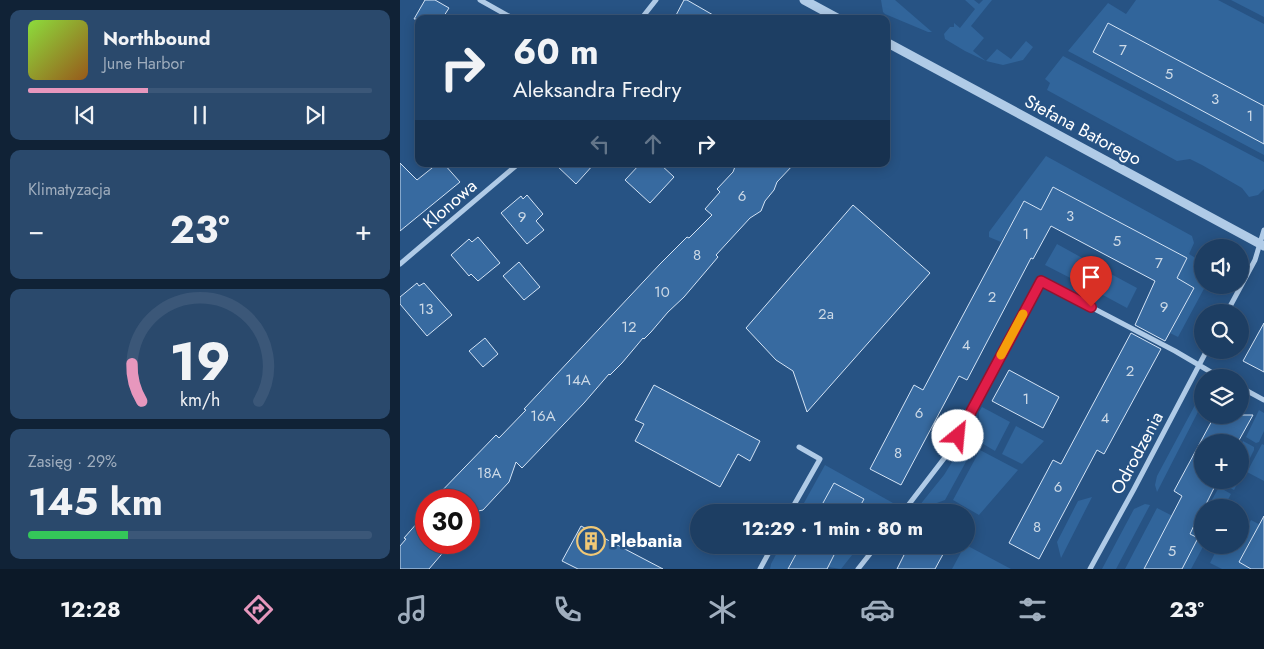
<!DOCTYPE html>
<html lang="pl">
<meta charset="utf-8">
<style>
body{margin:0;font-family:Jost,sans-serif;background:#2a496c;color:#f1f3f6;height:100vh;display:flex;flex-direction:column;font-size:19px;white-space:nowrap}
*{box-sizing:border-box;margin:0}
p{font-size:16px;color:#a0aebe}
.icon{flex:none;width:28px;height:28px;fill:none;stroke:currentColor;stroke-width:2;stroke-linecap:round;stroke-linejoin:round}
.map{position:relative;flex:1;overflow:hidden}
.drawer{display:flex;flex-direction:column;gap:10px;padding:10px;background:#102236;width:400px}
.drawer>*{flex:none}
.top-card{position:absolute;left:15px;top:15px;width:475px;height:152px;border-radius:10px;box-shadow:0 2px 12px #0003,0 0 0 1px #3b5778;background:#1d3e63;color:#f1f3f6;overflow:hidden}
.tools{position:absolute;left:794px;top:239px;display:grid;gap:10px}
.tools a{display:grid;place-items:center;width:55px;height:55px;border-radius:50%;background:#1d3e63;box-shadow:0 2px 12px #0003,0 0 0 1px #3b5778;font-size:25px}
.speed{position:absolute;left:15px;top:489px;display:flex;gap:10px;font-size:25px;font-weight:700;text-align:center}
.speed>*{display:grid;place-content:center;width:65px;height:65px;border-radius:50%;background:#1d3e63;box-shadow:0 2px 12px #0003,0 0 0 1px #3b5778;line-height:1}
.speed .limit{border:8px solid #d22;background:#fff;color:#111}
.pin{position:absolute;display:grid;place-items:center;width:42px;height:42px;color:#fff;margin:-51px -21px;border-radius:50% 50% 50% 0;rotate:-45deg;box-shadow:0 0 5px #0007}
.pin .icon{rotate:45deg}
.me{position:absolute;width:55px;margin:-28px;rotate:28deg;stroke-linejoin:round;filter:drop-shadow(0 0 4px #0008)}
.turn{display:flex;align-items:center;gap:18px;height:105px;padding:0 15px;font-size:22px}
.turn .icon{width:65px;height:65px;stroke-width:2.5}
.turn b{display:block;font-size:35px;line-height:42px}
.lanes{display:flex;align-items:center;height:48px;padding:0 15px;background:#0003;justify-content:center;gap:25px;direction:ltr}
.lanes .off{opacity:.35}
.big{font-size:38px;font-weight:700;line-height:1.1}
.drawer .card{flex:1;display:flex;flex-direction:column;justify-content:center;gap:8px;min-width:0;padding:0 18px;border-radius:10px;background:#2a496c}
.drawer .dial{align-items:center;gap:0}
.dial svg{height:130px;overflow:visible;fill:none;stroke:#3b5778;stroke-width:7;stroke-linecap:round;text-anchor:middle}
.dial text{fill:#f1f3f6;stroke:none}
.song{display:flex;align-items:center;gap:15px}
.cover{width:60px;height:60px;border-radius:8px;background:linear-gradient(135deg,hsl(90 70% 55%),hsl(30 70% 35%))}
.played{height:5px;border-radius:2px;background:linear-gradient(90deg,#e797bd 35%,#3b5778 35%)}
.keys{display:flex;justify-content:space-around;direction:ltr}
.heat{display:flex;justify-content:space-between;align-items:center;font-size:28px;direction:ltr}
.charge{height:8px;border-radius:4px;background:linear-gradient(90deg,#34c759 29%,#3b5778 0)}
.trip{position:absolute;left:290px;top:504px;width:285px;height:50px;border-radius:25px;background:#1d3e63;box-shadow:0 2px 12px #0003,0 0 0 1px #3b5778;font-weight:700;line-height:50px;text-align:center}
.menu{display:flex;height:80px;justify-content:space-around;align-items:center;background:#0c1928;color:#a0aebe}
.menu .icon{width:35px;height:35px}
.menu .selected{color:#e797bd}
.menu b{font-size:22px;color:#f1f3f6}
main{display:flex;flex:1;min-height:0}
.map>svg:first-child{display:block}
.green{fill:#31659b}
.building{fill:#376aa0;stroke:#d4e4f6}
.lines{fill:none;stroke-linecap:round;stroke-linejoin:round}
.minor{stroke:#b0cbe7;stroke-width:5}
.tertiary{stroke:#b0cbe7;stroke-width:9}
.route-casing{stroke:#92132f;stroke-width:12}
.route{stroke:#e11d48;stroke-width:9}
.slow{stroke:#f59e0b;stroke-width:9}
.labels{text-anchor:middle;dominant-baseline:central;stroke-width:5;stroke-linejoin:round;paint-order:stroke}
.number-label{font-size:15px;fill:#cddae7}
.street-label{font-size:18px;fill:#fff;stroke:#275384}
.poi-label{font-size:18px;font-weight:bold;fill:#fff;stroke:#275384;text-anchor:start}
</style>
<main>
<section class="drawer">
<div class="card">
<div class="song"><i class="cover"></i><div><b>Northbound</b><p>June Harbor</p></div></div>
<div class="played"></div>
<div class="keys"><svg class="icon" aria-label="previous" viewBox="0 0 24 24"><path d="M18 5L8 12l10 7zM5 5v14"/></svg><svg class="icon" aria-label="pause" viewBox="0 0 24 24"><path d="M8 5v14M16 5v14"/></svg><svg class="icon" aria-label="next" viewBox="0 0 24 24"><path d="M6 5l10 7-10 7zM19 5v14"/></svg></div>
</div>
<div class="card"><p>Klimatyzacja</p>
<div class="heat"><a>−</a><b class="big">23°</b><a>+</a></div>
</div>
<div class="card dial"><svg viewBox="0 0 100 80">
<path d="M14 69A42 42 0 1 1 86 69"/>
<path d="M14 69A42 42 0 0 1 8 46" stroke="#e797bd"/>
<text x="50" y="56" font-size="32" font-weight="700">19</text>
<text x="50" y="72" font-size="11">km/h</text>
</svg></div>
<div class="card"><p>Zasięg · 29%</p><b class="big">145 km</b><div class="charge"></div></div>
</section>
<div class="map">
<svg width="864" height="569" viewBox="0 0 864 569">
<rect width="100%" height="100%" fill="#275384"/>
<!-- green -->
<path class="green" d="M481 0H495L532 32H528L485 14 483 12Z
M565 0H574L579 4 583 0H592L571 26 584 38 573 51 586 61 597 49 611 59 626 41 633 47 623 60 603 65 586 61 565 51 545 39 544 34 550 27H554V23L560 28 575 9Z
M736 0H818L864 24V155L668 51 708 3 726 14Z
M831 0H864V17Z
M663 56 864 162V189L858 195 849 197 842 188 802 165 790 159 777 161 647 90 650 83 645 79Z
M646 156 792 236 794 243 789 254 802 262V285H806L778 337 770 333 794 288 777 278 787 258 654 187 641 210 624 201 601 242 589 237V232Z
M657 244 695 265 684 285 645 265Z
M698 267 737 288 727 308 688 287Z
M802 392V404L757 492 755 485 757 476Z
M582 407 610 422 595 451 580 442 579 412Z
M859 410 864 413V431L859 442 856 443 846 437Z
M616 426 644 441 622 464 602 454Z
M571 430 573 449 545 500 515 511 544 475 554 459 559 462 563 457 558 452Z
M843 441 854 447V450L840 478V448Z
M862 444 864 445V481L847 472Z
M580 450 618 470 579 515 553 500Z
M425 465 493 503 486 512H457L463 499 434 483 418 512H399Z
M823 480H839L834 490 821 483Z
M819 487 831 494 824 507H808Z
M692 497 661 558 657 542 678 501Z
M745 504 750 505 716 569H702L734 509Z
M550 506 562 512H531Z
M757 508 802 531V545H804L791 569H725Z
M851 520 864 527V569H822L810 563 819 545H826L836 550 838 545H840V541Z
M381 545H401L388 569H370L371 564Z
M439 545H460L441 569 428 567Z
M565 545H566L611 569H552Z"/>
<!-- building -->
<path class="building" d="M25 0H35L49 8 42 19H14Z
M284 0H287L320 19H274Z
M708 23 864 106V144L693 52Z
M0 163 17 180 37 164H44L60 182 0 231Z
M155 164H194L176 184Z
M240 164H260L274 177 250 203 225 180Z
M336 164H394L377 182 374 190 365 201 361 211 350 218 316 255 318 257 284 297 268 312 251 332 244 339 243 338 222 363 210 375 209 374 184 403 122 468 116 462 109 482 83 510 69 513V500H33L96 435 99 438 126 410 124 409 260 264 287 237 289 238 312 215 305 209 320 192 317 189 333 172Z
M653 187 787 258 777 278 794 288 765 341 735 325 755 281 651 226 633 259 631 258 567 380 559 376 501 485 470 469 514 385 523 390 624 201 641 210Z
M127 195 143 214 136 221 144 230 127 244 101 213 121 196 123 199Z
M453 205 530 273 407 412 393 371 376 360 346 328Z
M78 237 100 263 78 281 71 274 69 276 51 255 69 239 72 242Z
M119 262 140 287 124 300 103 276Z
M17 283 19 286 24 283 52 315 27 336 0 304V297Z
M864 323V372L843 361Z
M731 333 761 349 704 454 697 450 639 559 609 543 653 460 661 464Z
M85 338 98 354 83 367 69 351Z
M609 370 659 397 643 428 592 401Z
M254 385 360 441 350 461 338 454 320 487 235 441 244 424 235 420Z
M815 415H853L838 442H802V480H818L804 508H802L790 534 798 538 782 569H744L782 496 774 491Z
M434 483 464 499 457 512H418Z
M26 513V542H52L29 569H0V546L6 539 4 538Z
M864 516V569H851L839 562Z
M181 526 263 569H178L162 561Z
M401 545H439L427 569H388Z
M509 545H548L535 569H497Z"/>
<g class="lines">
<!-- minor -->
<path class="minor" d="M80 0 114 19
M241 19 256 0
M0 264 118 164
M827 312 855 260 864 230
M840 387 864 400
M390 512 420 459 399 447
M503 512 549 452 641 281 775 351 821 378
M360 569 373 545
M458 569 477 545
M690 569 734 489 807 350"/>
<!-- tertiary -->
<path class="tertiary" d="M404 0 439 19
M486 42 864 246"/>
</g>
<g class="lines">
<defs>
<path id="route" d="M558 436 641 281 691 307"/>
</defs>
<!-- route casing -->
<use href="#route" class="route-casing"/>
<!-- route -->
<use href="#route" class="route"/>
<!-- slow -->
<path class="slow" d="M601 355 623 314"/>
</g>
<!-- icons -->
<defs>
<symbol id="building-ring" viewBox="-11 -11 22 22"><circle r="9.5" fill="#275384" stroke="#f0c876" stroke-width="1.5"/><path d="M-4-6H4V6H1V3H-1V6H-4ZM-2.5-4.3h1.7v1.8h-1.7ZM.8-4.3h1.7v1.8H.8ZM-2.5-1h1.7V.8h-1.7ZM.8-1h1.7V.8H.8Z" fill="#f0c876"/></symbol>
</defs>
<g fill-rule="evenodd">
<use href="#building-ring" x="175" y="525" width="32" height="32"/>
</g>
<g class="labels">
<!-- number labels -->
<g class="number-label">
<text x="723" y="50">7</text>
<text x="769" y="74">5</text>
<text x="815" y="99">3</text>
<text x="850" y="116">1</text>
<text x="342" y="196">6</text>
<text x="670" y="216">3</text>
<text x="122" y="217">9</text>
<text x="626" y="234">1</text>
<text x="717" y="241">5</text>
<text x="297" y="255">8</text>
<text x="759" y="263">7</text>
<text x="262" y="292">10</text>
<text x="592" y="297">2</text>
<text x="764" y="307">9</text>
<text x="26" y="309">13</text>
<text x="426" y="314">2a</text>
<text x="229" y="327">12</text>
<text x="566" y="345">4</text>
<text x="730" y="371">2</text>
<text x="178" y="380">14A</text>
<text x="626" y="399">1</text>
<text x="519" y="413">6</text>
<text x="143" y="416">16A</text>
<text x="705" y="418">4</text>
<text x="498" y="453">8</text>
<text x="89" y="473">18A</text>
<text x="658" y="487">6</text>
<text x="637" y="527">8</text>
<text x="772" y="551">5</text>
</g>
<!-- street labels -->
<g class="street-label">
<text transform="translate(683 130) rotate(28)">Stefana Batorego</text>
<text transform="translate(50 204) rotate(-41)">Klonowa</text>
<text transform="translate(737 453) rotate(-62)">Odrodzenia</text>
</g>
<!-- poi labels -->
<g class="poi-label">
<text x="210" y="541">Plebania</text>
</g>
</g>
</svg>
<div class="tools">
<a><svg class="icon" aria-label="sound" viewBox="0 0 24 24"><path d="M4 9h4l5-4v14l-5-4H4zM17 9q2 3 0 6"/></svg></a>
<a><svg class="icon" aria-label="search" viewBox="0 0 24 24"><circle cx="10" cy="10" r="6"/><path d="M15 15l6 6"/></svg></a>
<a><svg class="icon" aria-label="layers" viewBox="0 0 24 24"><path d="M12 4l9 5-9 5-9-5zM3 14l9 5 9-5"/></svg></a>
<a>+</a>
<a>−</a>
</div>
<div class="speed"><div class="limit">30</div></div>
<div class="pin" style="left:691px;top:307px;background:#d93025"><svg class="icon" aria-label="arrive" viewBox="0 0 24 24"><path d="M6 21V4h12l-3 4 3 4H6"/></svg></div>
<svg class="me" style="left:558px;top:436px" viewBox="-20 -20 40 40"><circle r="19" fill="#fff"/><path d="M0-13L10 11 0 6-10 11z" fill="#e11d48"/></svg>
<div class="trip">12:29 · 1 min · 80 m</div>
<div class="top-card">
<div class="turn"><svg class="icon" aria-label="right" viewBox="0 0 24 24"><path d="M7 20v-9h11M14 6l5 5-5 5"/></svg><div><b>60 m</b>Aleksandra Fredry</div></div>
<div class="lanes"><svg class="icon off" aria-label="left" viewBox="0 0 24 24"><path d="M17 20v-9H6M10 6l-5 5 5 5"/></svg><svg class="icon off" aria-label="ahead" viewBox="0 0 24 24"><path d="M12 20V5M6 11l6-6 6 6"/></svg><svg class="icon" aria-label="right" viewBox="0 0 24 24"><path d="M7 20v-9h11M14 6l5 5-5 5"/></svg></div>
</div>
</div>
</main>
<nav class="menu">
<b>12:28</b>
<svg class="icon selected" aria-label="directions" viewBox="0 0 24 24"><path d="M12 3l9 9-9 9-9-9zM9 14v-3h6M13 9l2 2-2 2"/></svg>
<svg class="icon" aria-label="music" viewBox="0 0 24 24"><path d="M9 18V5l10-2v13"/><circle cx="6" cy="18" r="3"/><circle cx="16" cy="16" r="3"/></svg>
<svg class="icon" aria-label="phone" viewBox="0 0 24 24"><path d="M5 4h4l2 5-3 2q2 4 5 5l2-3 5 2v4C11 20 4 13 5 4z"/></svg>
<svg class="icon" aria-label="climate" viewBox="0 0 24 24"><path d="M12 3v18M4 7l16 10M4 17L20 7"/></svg>
<svg class="icon" aria-label="car" viewBox="0 0 24 24"><path d="M5 17H2v-5l4-1 3-4h7l3 4 3 1v5h-3M9 17h6M6 11h13"/><circle cx="7" cy="17" r="2"/><circle cx="17" cy="17" r="2"/></svg>
<svg class="icon" aria-label="filters" viewBox="0 0 24 24"><path d="M4 7h16M4 17h16"/><circle cx="9" cy="7" r="2"/><circle cx="15" cy="17" r="2"/></svg>
<b>23°</b>
</nav>
